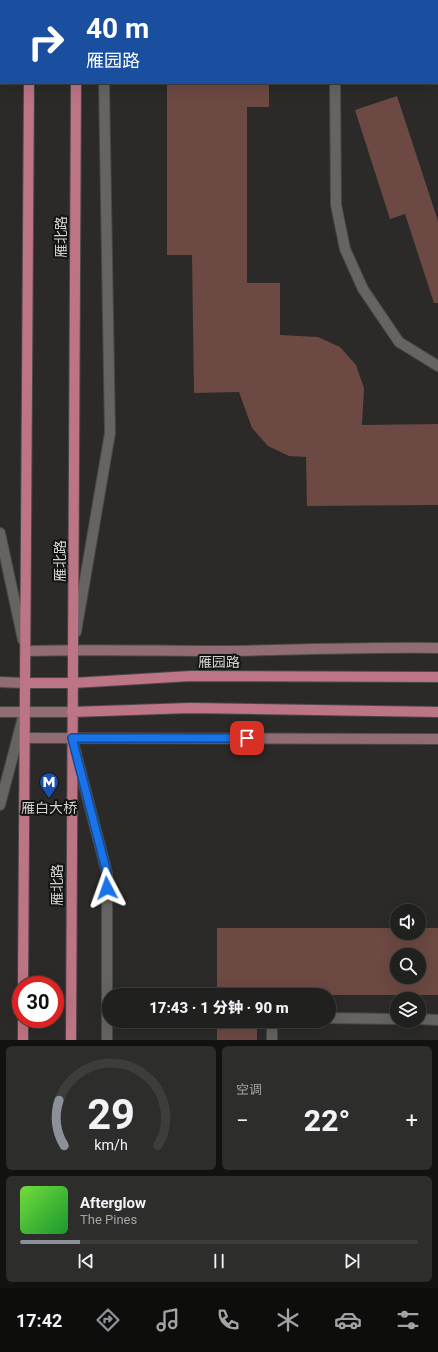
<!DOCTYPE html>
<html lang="zh">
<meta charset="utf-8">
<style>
body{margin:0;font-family:Roboto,"Noto Sans SC",sans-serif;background:#2d2d2b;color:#f1f3f6;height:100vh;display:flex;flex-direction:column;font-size:15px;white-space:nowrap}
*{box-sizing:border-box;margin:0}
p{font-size:13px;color:#a2a3a4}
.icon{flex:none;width:22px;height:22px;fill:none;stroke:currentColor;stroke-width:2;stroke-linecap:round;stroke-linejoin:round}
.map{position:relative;height:1040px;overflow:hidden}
.panel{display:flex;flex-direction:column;gap:6px;padding:6px;background:#121210;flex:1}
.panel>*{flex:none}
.top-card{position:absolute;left:0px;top:0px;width:438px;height:84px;box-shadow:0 4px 16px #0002,0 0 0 1px #3d3e3c;background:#1a4fa0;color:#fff;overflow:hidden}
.buttons{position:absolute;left:390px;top:904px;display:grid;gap:8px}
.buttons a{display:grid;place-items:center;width:36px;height:36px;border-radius:50%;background:#20201e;box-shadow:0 4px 16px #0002,0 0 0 1px #3d3e3c;font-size:20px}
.speed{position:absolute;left:12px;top:976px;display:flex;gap:8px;font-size:20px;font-weight:700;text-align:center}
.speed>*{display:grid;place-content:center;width:52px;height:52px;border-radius:50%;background:#20201e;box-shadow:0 4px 16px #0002,0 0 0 1px #3d3e3c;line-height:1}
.speed .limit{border:6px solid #d22;background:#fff;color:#111}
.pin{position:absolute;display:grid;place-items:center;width:34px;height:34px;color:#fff;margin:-17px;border-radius:8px;box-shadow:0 2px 6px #0006}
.me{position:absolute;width:44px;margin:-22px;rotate:356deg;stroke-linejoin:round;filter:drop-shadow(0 0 3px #0008)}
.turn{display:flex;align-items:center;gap:14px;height:84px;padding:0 20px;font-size:18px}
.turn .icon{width:52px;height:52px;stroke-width:2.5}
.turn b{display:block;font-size:28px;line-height:34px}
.big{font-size:30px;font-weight:800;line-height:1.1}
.panel .card{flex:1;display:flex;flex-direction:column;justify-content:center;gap:6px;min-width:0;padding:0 14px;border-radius:6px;background:#2d2d2b}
.panel .dial{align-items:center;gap:0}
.dial svg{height:104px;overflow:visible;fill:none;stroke:#3d3e3c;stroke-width:7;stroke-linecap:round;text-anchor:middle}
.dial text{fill:#f1f3f6;stroke:none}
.song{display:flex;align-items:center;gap:12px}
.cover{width:48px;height:48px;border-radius:6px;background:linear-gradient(135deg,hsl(100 70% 55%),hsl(130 70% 35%))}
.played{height:4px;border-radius:2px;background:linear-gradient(90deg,#8c9099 15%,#3d3e3c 15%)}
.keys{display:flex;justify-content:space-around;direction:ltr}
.heat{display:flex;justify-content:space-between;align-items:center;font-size:22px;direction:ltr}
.panel .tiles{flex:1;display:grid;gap:6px;grid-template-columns:1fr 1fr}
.card:last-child{grid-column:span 2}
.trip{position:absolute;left:102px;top:988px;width:234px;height:40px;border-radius:20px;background:#20201e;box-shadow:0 4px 16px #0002,0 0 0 1px #3d3e3c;font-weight:800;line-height:40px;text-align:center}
.tabs{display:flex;height:64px;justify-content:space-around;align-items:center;background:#0d0d0c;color:#a2a3a4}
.tabs .icon{width:28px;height:28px}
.tabs .selected{color:#8c9099}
.tabs b{font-size:18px;color:#f1f3f6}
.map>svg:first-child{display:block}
.building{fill:#6c4943;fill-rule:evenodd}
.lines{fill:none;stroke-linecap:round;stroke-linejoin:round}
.lane-casing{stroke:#484846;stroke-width:12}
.street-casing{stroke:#484846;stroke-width:12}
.secondary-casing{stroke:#484846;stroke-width:12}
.primary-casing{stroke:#484846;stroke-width:12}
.lane{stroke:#656461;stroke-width:10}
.street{stroke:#656461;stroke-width:10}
.secondary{stroke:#916c73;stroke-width:10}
.primary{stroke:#bd7485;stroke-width:10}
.route-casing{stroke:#114b97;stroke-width:10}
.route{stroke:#1a73e8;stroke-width:7}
.labels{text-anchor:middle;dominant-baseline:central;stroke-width:4;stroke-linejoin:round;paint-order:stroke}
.street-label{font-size:14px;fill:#d2d1d0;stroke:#131312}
.poi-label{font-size:14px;fill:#d2d1d0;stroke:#131312}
</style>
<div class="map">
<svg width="438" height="1040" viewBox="0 0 438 1040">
<rect width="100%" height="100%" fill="#2b2a28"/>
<!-- building -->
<path class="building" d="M167 83H269V107H247V283H280V335L318 337 340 347 356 365 364 388 362 425 438 424V505L307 506 306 457 289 456 268 446 252 428 239 392 194 393 192 255H167Z
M397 96 438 221V303H434L405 214 390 219 355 110Z
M217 928H397V933H419V928H438V995H217ZM397 955H419V977H397Z
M217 1021H257V1040H217Z"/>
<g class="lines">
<defs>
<path id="lane" d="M329 1018 397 1019
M419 1019 438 1020
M272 1021V1040"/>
<path id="street" d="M103 0V1
M334 0V1
M335 83 336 205 345 249 363 289 399 342 438 366
M0 533 23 640
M76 632 110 433 104 83
M74 746 107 873V1040
M0 805 23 717"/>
<path id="secondary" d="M26 651C91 649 157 651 223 651 295 650 366 647 438 648
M0 682 25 683
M0 712H72
M25 738 438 739"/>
<path id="primary" d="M29 1V0
M77 1V0
M25 683H73L191 676 438 677
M72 712 190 708 438 712
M23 985 29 83
M23 1040V1019
M71 1040 76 83"/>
</defs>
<!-- lane casing -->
<use href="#lane" class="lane-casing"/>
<!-- street casing -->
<use href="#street" class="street-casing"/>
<!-- secondary casing -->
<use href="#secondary" class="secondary-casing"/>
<!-- primary casing -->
<use href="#primary" class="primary-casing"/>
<!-- lane -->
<use href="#lane" class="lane"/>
<!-- street -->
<use href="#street" class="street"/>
<!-- secondary -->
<use href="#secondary" class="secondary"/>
<!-- primary -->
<use href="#primary" class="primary"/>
</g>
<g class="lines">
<defs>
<path id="route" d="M107 888V873L72 738H247"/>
</defs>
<!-- route casing -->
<use href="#route" class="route-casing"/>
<!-- route -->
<use href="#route" class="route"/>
</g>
<!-- icons -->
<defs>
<symbol id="metro-pin" viewBox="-11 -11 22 30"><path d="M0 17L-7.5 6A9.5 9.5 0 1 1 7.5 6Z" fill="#1a4fb4" stroke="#131312"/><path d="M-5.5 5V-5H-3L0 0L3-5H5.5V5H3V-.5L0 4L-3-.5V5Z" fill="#fff"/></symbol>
</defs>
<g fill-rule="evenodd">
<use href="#metro-pin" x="38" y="771" width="22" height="30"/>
</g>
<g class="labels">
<!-- street labels -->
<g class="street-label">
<text transform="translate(61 237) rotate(-90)">雁北路</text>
<text transform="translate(60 561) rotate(-90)">雁北路</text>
<text x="219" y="662">雁园路</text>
<text transform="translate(57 885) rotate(-90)">雁北路</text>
</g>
<!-- poi labels -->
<g class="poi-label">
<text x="49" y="808">雁白大桥</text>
</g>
</g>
</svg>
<div class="buttons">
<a><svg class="icon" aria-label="sound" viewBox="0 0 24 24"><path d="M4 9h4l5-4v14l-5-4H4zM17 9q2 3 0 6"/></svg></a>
<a><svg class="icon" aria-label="search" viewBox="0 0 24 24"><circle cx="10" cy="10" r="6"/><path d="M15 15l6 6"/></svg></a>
<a><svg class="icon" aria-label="layers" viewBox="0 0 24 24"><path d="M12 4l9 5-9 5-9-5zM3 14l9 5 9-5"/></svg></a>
</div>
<div class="speed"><div class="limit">30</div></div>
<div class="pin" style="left:247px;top:738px;background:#d93025"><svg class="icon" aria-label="arrive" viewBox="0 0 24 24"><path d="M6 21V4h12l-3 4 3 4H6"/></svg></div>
<svg class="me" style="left:107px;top:888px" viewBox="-20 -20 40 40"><path d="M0-17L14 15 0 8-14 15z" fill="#1a73e8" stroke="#fff" stroke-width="4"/></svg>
<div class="trip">17:43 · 1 分钟 · 90 m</div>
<div class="top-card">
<div class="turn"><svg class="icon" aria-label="right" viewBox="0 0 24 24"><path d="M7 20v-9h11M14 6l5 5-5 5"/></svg><div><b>40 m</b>雁园路</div></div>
</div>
</div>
<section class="panel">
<div class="tiles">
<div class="card dial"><svg viewBox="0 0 100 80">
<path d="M14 69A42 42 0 1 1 86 69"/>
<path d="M14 69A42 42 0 0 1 10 34" stroke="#8c9099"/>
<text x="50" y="56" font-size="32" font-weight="700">29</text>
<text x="50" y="72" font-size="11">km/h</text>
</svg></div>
<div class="card"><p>空调</p>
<div class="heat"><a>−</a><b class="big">22°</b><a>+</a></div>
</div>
<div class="card">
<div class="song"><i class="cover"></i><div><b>Afterglow</b><p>The Pines</p></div></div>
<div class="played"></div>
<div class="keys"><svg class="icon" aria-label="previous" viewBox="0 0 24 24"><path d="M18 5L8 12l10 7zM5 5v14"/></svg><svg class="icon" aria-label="pause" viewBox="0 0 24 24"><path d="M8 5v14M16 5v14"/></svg><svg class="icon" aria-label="next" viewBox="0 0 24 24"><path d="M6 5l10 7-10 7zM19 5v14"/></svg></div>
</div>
</div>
</section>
<nav class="tabs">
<b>17:42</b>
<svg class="icon selected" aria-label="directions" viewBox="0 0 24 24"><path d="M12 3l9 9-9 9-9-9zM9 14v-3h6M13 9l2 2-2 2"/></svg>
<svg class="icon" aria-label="music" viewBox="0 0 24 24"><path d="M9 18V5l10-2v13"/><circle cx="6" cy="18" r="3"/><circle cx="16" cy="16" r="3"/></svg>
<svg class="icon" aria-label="phone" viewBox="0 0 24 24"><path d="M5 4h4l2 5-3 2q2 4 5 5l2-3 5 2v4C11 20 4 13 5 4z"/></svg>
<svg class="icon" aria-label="climate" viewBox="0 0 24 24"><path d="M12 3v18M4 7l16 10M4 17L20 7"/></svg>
<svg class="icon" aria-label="car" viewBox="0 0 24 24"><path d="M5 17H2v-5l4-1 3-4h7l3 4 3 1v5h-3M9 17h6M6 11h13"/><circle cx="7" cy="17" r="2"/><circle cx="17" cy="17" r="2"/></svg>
<svg class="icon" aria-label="filters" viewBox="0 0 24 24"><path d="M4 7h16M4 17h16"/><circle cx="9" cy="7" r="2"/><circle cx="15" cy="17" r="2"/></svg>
</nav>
